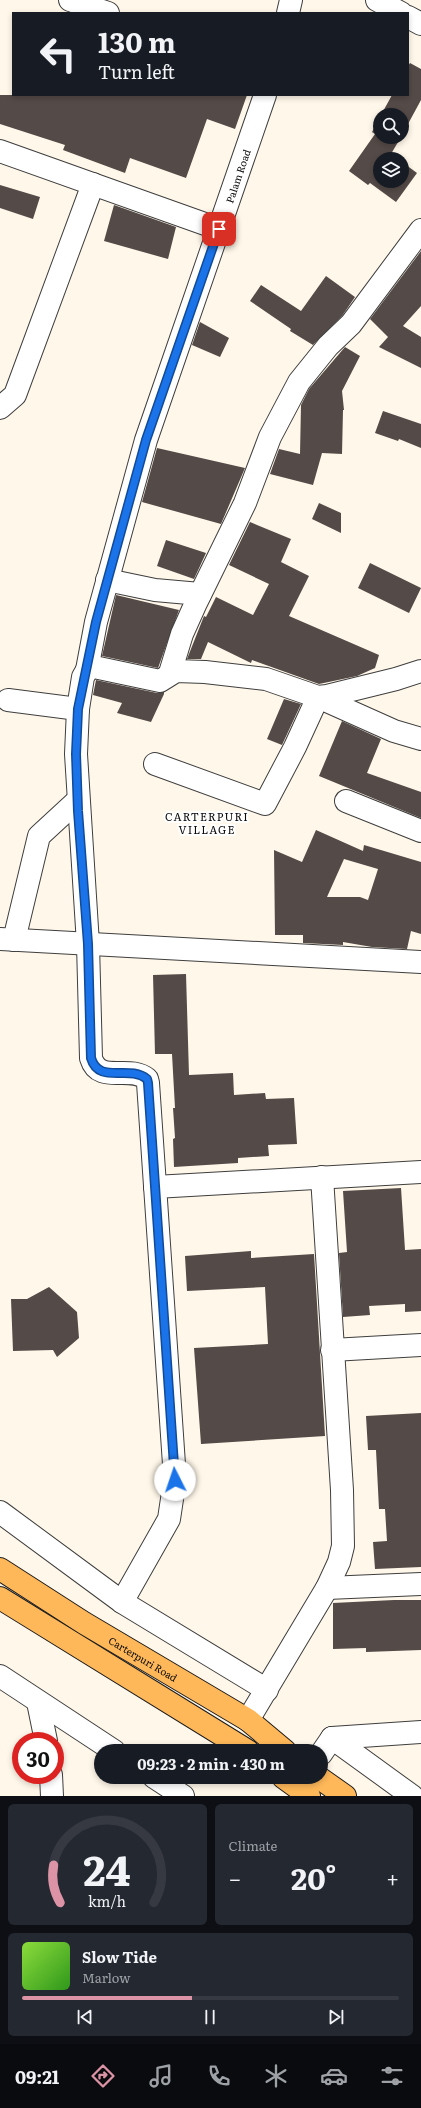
<!DOCTYPE html>
<meta charset="utf-8">
<style>
body{margin:0;font-family:Literata,serif;background:#242831;color:#f1f3f6;height:100vh;display:flex;flex-direction:column;font-size:15px;white-space:nowrap}
*{box-sizing:border-box;margin:0}
p{font-size:13px;color:#9ea1a6}
.icon{flex:none;width:22px;height:22px;fill:none;stroke:currentColor;stroke-width:2;stroke-linecap:round;stroke-linejoin:round}
.map{position:relative;height:1796px;overflow:hidden}
.details{display:flex;flex-direction:column;gap:8px;padding:8px;background:#0d0f14;flex:1}
.details>*{flex:none}
.top-card{position:absolute;left:12px;top:12px;width:397px;height:84px;border-radius:0px;box-shadow:0 2px 6px #0003;background:#171b24;color:#f1f3f6;overflow:hidden}
.buttons{position:absolute;left:373px;top:108px;display:grid;gap:8px}
.buttons a{display:grid;place-items:center;width:36px;height:36px;border-radius:50%;background:#171b24;box-shadow:0 2px 6px #0003;font-size:20px}
.speed{position:absolute;left:12px;top:1732px;display:flex;gap:8px;font-size:20px;font-weight:700;text-align:center}
.speed>*{display:grid;place-content:center;width:52px;height:52px;border-radius:50%;background:#171b24;box-shadow:0 2px 6px #0003;line-height:1}
.speed .limit{border:6px solid #d22;background:#fff;color:#111}
.pin{position:absolute;display:grid;place-items:center;width:34px;height:34px;color:#fff;margin:-17px;border-radius:8px;box-shadow:0 2px 6px #0006}
.me{position:absolute;width:44px;margin:-22px;rotate:356deg;stroke-linejoin:round;filter:drop-shadow(0 0 3px #0008)}
.turn{display:flex;align-items:center;gap:14px;height:84px;padding:0 20px;font-size:18px}
.turn .icon{width:52px;height:52px;stroke-width:2.5}
.turn b{display:block;font-size:28px;line-height:34px}
.big{font-size:30px;font-weight:700;line-height:1.1}
.details .card{flex:1;display:flex;flex-direction:column;justify-content:center;gap:6px;min-width:0;padding:0 14px;border-radius:6px;background:#242831}
.details .dial{align-items:center;gap:0}
.dial svg{height:104px;overflow:visible;fill:none;stroke:#363941;stroke-width:7;stroke-linecap:round;text-anchor:middle}
.dial text{fill:#f1f3f6;stroke:none}
.song{display:flex;align-items:center;gap:12px}
.cover{width:48px;height:48px;border-radius:6px;background:linear-gradient(135deg,hsl(90 70% 55%),hsl(110 70% 35%))}
.played{height:4px;border-radius:2px;background:linear-gradient(90deg,#db93a5 45%,#363941 45%)}
.keys{display:flex;justify-content:space-around;direction:ltr}
.heat{display:flex;justify-content:space-between;align-items:center;font-size:22px;direction:ltr}
.details .tiles{flex:1;display:grid;gap:8px;grid-template-columns:1fr 1fr}
.card:last-child{grid-column:span 2}
.trip{position:absolute;left:94px;top:1744px;width:234px;height:40px;border-radius:20px;background:#171b24;box-shadow:0 2px 6px #0003;font-weight:700;line-height:40px;text-align:center}
.menu{display:flex;height:64px;justify-content:space-around;align-items:center;background:#090b0e;color:#9ea1a6}
.menu .icon{width:28px;height:28px}
.menu .current{color:#db93a5}
.menu b{font-size:18px;color:#f1f3f6}
.map>svg:first-child{display:block}
.building{fill:#544a47;fill-rule:evenodd}
.lines{fill:none;stroke-linecap:round;stroke-linejoin:round}
.minor-casing{stroke:#3e3e3e;stroke-width:24}
.major-casing{stroke:#1c1c1c;stroke-width:24}
.minor{stroke:#fff;stroke-width:22}
.major{stroke:#ffb859;stroke-width:22}
.route-casing{stroke:#114b97;stroke-width:10}
.route{stroke:#1a73e8;stroke-width:7}
.labels{text-anchor:middle;dominant-baseline:central;stroke-width:4;stroke-linejoin:round;paint-order:stroke}
.street-label{font-size:10px;fill:#0b0b0b;stroke:#fff}
.neighbourhood-label{font-size:11px;letter-spacing:1px;fill:#0b0b0b;stroke:#fff}
</style>
<div class="map">
<svg width="421" height="1796" viewBox="0 0 421 1796">
<rect width="100%" height="100%" fill="#fff7e9"/>
<!-- building -->
<path class="building" d="M410 63 421 69V100L402 135V115H381L392 95H408V66Z
M0 95H247L235 129 207 119 186 178 130 158 125 173 63 150 65 145 0 124Z
M380 118V137H401L391 154 398 159H380V181H402V162L417 173 396 202 370 183 368 185 349 171 375 134 372 132Z
M0 185 40 197 33 219 0 208Z
M114 205 176 227 168 259 104 241Z
M421 251V306L403 326 421 337V368L379 347 388 337 370 319Z
M326 276 355 297 342 316 313 345 290 331 291 329 250 301 261 285 301 311Z
M200 322 229 338 220 357 192 345Z
M345 347 360 356 342 391 344 410H343L342 454 322 453 313 485 270 474 279 449 300 454 301 405 309 389Z
M383 411 421 424V448L399 439 398 441 375 433Z
M157 448 245 468 221 524 142 502Z
M319 503 341 513V533L312 519Z
M250 522 291 539 281 562 309 576 289 616 379 655 375 668 357 676 319 684 252 660 251 663 208 642 201 659H187L204 616 206 617 216 597 253 615 269 584 229 565Z
M166 540 206 553 194 579 157 566Z
M370 563 421 588 409 613 358 588Z
M116 595 179 610 158 668 102 656Z
M96 680 157 693 164 692V694L151 722 117 713 122 703 93 695Z
M284 699 301 704 282 745 267 739Z
M342 721 381 739 367 773 421 792V818L319 776Z
M316 830 363 851 364 845 421 862V934L411 931 407 949 372 947 343 942V945L303 943V935H275L274 850 302 862ZM344 859 378 869 368 900 360 897H327Z
M186 974 189 1075 233 1073 234 1095 265 1093 266 1099 294 1098 297 1144 268 1145 269 1156 238 1158V1163L174 1167 173 1139 175 1138 173 1108H175L172 1054H155L153 975Z
M401 1188 405 1250 421 1249V1311L405 1312V1304L369 1306 370 1315 343 1317 339 1253 347 1252 343 1191Z
M251 1251V1258L314 1254 325 1436 201 1444 194 1348 268 1344 265 1287 187 1291 185 1256Z
M49 1287 77 1312 79 1338 57 1357 53 1350 13 1351 11 1299H27Z
M421 1413V1567L375 1569 373 1542 387 1541 385 1509H379L376 1450H368L366 1416Z
M394 1600H421V1650L366 1652V1648L333 1649V1603Z"/>
<g class="lines">
<defs>
<g id="minor">
<path d="M70 0 108 13"/>
<path d="M377 0 401 13"/>
<path d="M288 13 291 0"/>
<path d="M408 17 421 24"/>
<path d="M0 151 219 229"/>
<path d="M0 408 15 395 93 184"/>
<path d="M107 580 155 590 200 594"/>
<path id="s1" d="M87 670 96 622 146 440 265 95"/>
<path d="M170 673 182 634 195 605 245 503 270 437 299 382 328 346 351 324 421 230"/>
<path d="M8 700 78 709"/>
<path d="M155 764 265 804 295 747 318 697 394 731 421 739"/>
<path d="M346 801 421 831"/>
<path d="M0 939 421 962"/>
<path d="M14 940 39 836 78 800"/>
<path d="M155 1187 421 1172"/>
<path d="M332 1350 421 1345"/>
<path d="M0 1512 122 1602 267 1690"/>
<path d="M327 1588 421 1584"/>
<path d="M122 1602 169 1519 175 1479 148 1083 147 1079C129 1064 99 1085 91 1058L88 944 76 754 78 709 83 677 87 670 94 667 160 681 176 671 205 672 266 679 318 697 327 696 396 679 421 671"/>
<path d="M0 1676 114 1751"/>
<path d="M38 1702 46 1741"/>
<path d="M248 1720 327 1588 339 1562 343 1546 342 1490 322 1177"/>
<path d="M332 1738 412 1796"/>
<path d="M332 1738 421 1732"/>
<path d="M321 1754 332 1738"/>
<path d="M51 1775 52 1796"/>
<path d="M154 1777 183 1796"/>
</g>
<g id="major">
<path id="s2" d="M0 1569 84 1623 248 1720 285 1751"/>
<path d="M0 1598 248 1751"/>
<path d="M283 1777 309 1796"/>
<path d="M318 1777 345 1796"/>
</g>
</defs>
<!-- minor casing -->
<use href="#minor" class="minor-casing"/>
<!-- major casing -->
<use href="#major" class="major-casing"/>
<!-- minor -->
<use href="#minor" class="minor"/>
<!-- major -->
<use href="#major" class="major"/>
</g>
<g class="lines">
<defs>
<path id="route" d="M175 1480 148 1083 147 1079C129 1064 99 1085 91 1058L88 944 78 811 76 754 78 709 96 622 146 440 219 229"/>
</defs>
<!-- route casing -->
<use href="#route" class="route-casing"/>
<!-- route -->
<use href="#route" class="route"/>
</g>
<g class="labels">
<!-- street labels -->
<g class="street-label">
<text stroke="none"><textPath href="#s1" startOffset="517">Palam Road</textPath></text>
<text stroke="none"><textPath href="#s2" startOffset="169">Carterpuri Road</textPath></text>
</g>
<!-- neighbourhood labels -->
<g class="neighbourhood-label">
<text x="207" y="816">CARTERPURI<tspan x="207" dy="13">VILLAGE</tspan></text>
</g>
</g>
</svg>
<div class="buttons">
<a><svg class="icon" aria-label="search" viewBox="0 0 24 24"><circle cx="10" cy="10" r="6"/><path d="M15 15l6 6"/></svg></a>
<a><svg class="icon" aria-label="layers" viewBox="0 0 24 24"><path d="M12 4l9 5-9 5-9-5zM3 14l9 5 9-5"/></svg></a>
</div>
<div class="speed"><div class="limit">30</div></div>
<div class="pin" style="left:219px;top:229px;background:#d93025"><svg class="icon" aria-label="arrive" viewBox="0 0 24 24"><path d="M6 21V4h12l-3 4 3 4H6"/></svg></div>
<svg class="me" style="left:175px;top:1480px" viewBox="-20 -20 40 40"><circle r="19" fill="#fff"/><path d="M0-13L10 11 0 6-10 11z" fill="#1a73e8"/></svg>
<div class="trip">09:23 · 2 min · 430 m</div>
<div class="top-card">
<div class="turn"><svg class="icon" aria-label="left" viewBox="0 0 24 24"><path d="M17 20v-9H6M10 6l-5 5 5 5"/></svg><div><b>130 m</b>Turn left</div></div>
</div>
</div>
<section class="details">
<div class="tiles">
<div class="card dial"><svg viewBox="0 0 100 80">
<path d="M14 69A42 42 0 1 1 86 69"/>
<path d="M14 69A42 42 0 0 1 9 40" stroke="#db93a5"/>
<text x="50" y="56" font-size="32" font-weight="700">24</text>
<text x="50" y="72" font-size="11">km/h</text>
</svg></div>
<div class="card"><p>Climate</p>
<div class="heat"><a>−</a><b class="big">20°</b><a>+</a></div>
</div>
<div class="card">
<div class="song"><i class="cover"></i><div><b>Slow Tide</b><p>Marlow</p></div></div>
<div class="played"></div>
<div class="keys"><svg class="icon" aria-label="previous" viewBox="0 0 24 24"><path d="M18 5L8 12l10 7zM5 5v14"/></svg><svg class="icon" aria-label="pause" viewBox="0 0 24 24"><path d="M8 5v14M16 5v14"/></svg><svg class="icon" aria-label="next" viewBox="0 0 24 24"><path d="M6 5l10 7-10 7zM19 5v14"/></svg></div>
</div>
</div>
</section>
<nav class="menu">
<b>09:21</b>
<svg class="icon current" aria-label="directions" viewBox="0 0 24 24"><path d="M12 3l9 9-9 9-9-9zM9 14v-3h6M13 9l2 2-2 2"/></svg>
<svg class="icon" aria-label="music" viewBox="0 0 24 24"><path d="M9 18V5l10-2v13"/><circle cx="6" cy="18" r="3"/><circle cx="16" cy="16" r="3"/></svg>
<svg class="icon" aria-label="phone" viewBox="0 0 24 24"><path d="M5 4h4l2 5-3 2q2 4 5 5l2-3 5 2v4C11 20 4 13 5 4z"/></svg>
<svg class="icon" aria-label="climate" viewBox="0 0 24 24"><path d="M12 3v18M4 7l16 10M4 17L20 7"/></svg>
<svg class="icon" aria-label="car" viewBox="0 0 24 24"><path d="M5 17H2v-5l4-1 3-4h7l3 4 3 1v5h-3M9 17h6M6 11h13"/><circle cx="7" cy="17" r="2"/><circle cx="17" cy="17" r="2"/></svg>
<svg class="icon" aria-label="filters" viewBox="0 0 24 24"><path d="M4 7h16M4 17h16"/><circle cx="9" cy="7" r="2"/><circle cx="15" cy="17" r="2"/></svg>
</nav>
